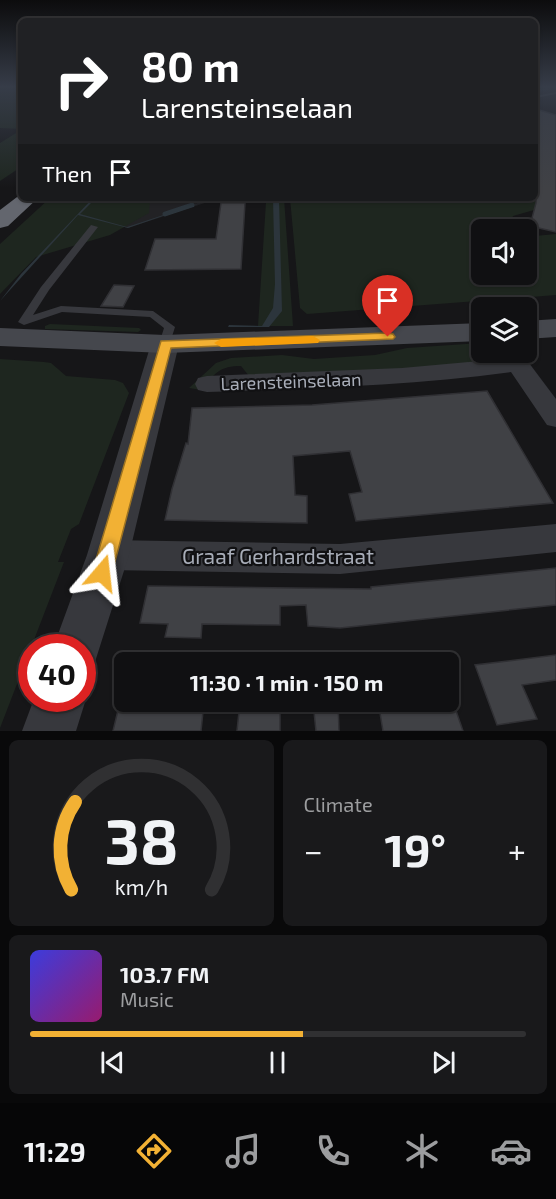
<!DOCTYPE html>
<meta charset="utf-8">
<style>
body{margin:0;font-family:"Exo 2",sans-serif;background:#19191b;color:#f1f3f6;height:100vh;display:flex;flex-direction:column;font-size:22px;white-space:nowrap}
*{box-sizing:border-box;margin:0}
p{font-size:20px;color:#9c9d9f}
.icon{flex:none;width:33px;height:33px;fill:none;stroke:currentColor;stroke-width:2;stroke-linecap:round;stroke-linejoin:round}
.map{position:relative;height:731px;overflow:hidden}
.drawer{display:flex;flex-direction:column;gap:9px;padding:9px;background:#09090a;flex:1}
.drawer>*{flex:none}
.top-card{position:absolute;left:18px;top:18px;width:520px;height:183px;border-radius:9px;box-shadow:0 2px 4px #0004,0 0 0 2px #303032;background:#202124;color:#fff;overflow:hidden}
.buttons{position:absolute;left:471px;top:219px;display:grid;gap:12px}
.buttons a{display:grid;place-items:center;width:66px;height:66px;border-radius:9px;background:#101012;box-shadow:0 2px 4px #0004,0 0 0 2px #303032;font-size:30px}
.speed{position:absolute;left:18px;top:634px;display:flex;gap:12px;font-size:30px;font-weight:700;text-align:center}
.speed>*{display:grid;place-content:center;width:78px;height:78px;border-radius:50%;background:#101012;box-shadow:0 2px 4px #0004,0 0 0 2px #303032;line-height:1}
.speed .limit{border:9px solid #d22;background:#fff;color:#111}
.pin{position:absolute;display:grid;place-items:center;width:51px;height:51px;color:#fff;margin:-62px -26px;border-radius:50% 50% 50% 0;rotate:-45deg;box-shadow:0 0 6px #0007}
.pin .icon{rotate:45deg}
.me{position:absolute;width:66px;margin:-33px;rotate:17deg;stroke-linejoin:round;filter:drop-shadow(0 0 4px #0008)}
.turn{display:flex;align-items:center;gap:21px;height:126px;padding:0 24px;font-size:27px}
.turn .icon{width:78px;height:78px;stroke-width:2.5}
.turn b{display:block;font-size:42px;line-height:51px}
.then{display:flex;align-items:center;height:57px;padding:0 24px;background:#0003;gap:12px;font-size:22px}
.big{font-size:45px;font-weight:700;line-height:1.1}
.drawer .widget{flex:1;display:flex;flex-direction:column;justify-content:center;gap:9px;min-width:0;padding:0 21px;border-radius:9px;background:#19191b}
.drawer .dial{align-items:center;gap:0}
.dial svg{height:156px;overflow:visible;fill:none;stroke:#303032;stroke-width:7;stroke-linecap:round;text-anchor:middle}
.dial text{fill:#f1f3f6;stroke:none}
.song{display:flex;align-items:center;gap:18px}
.cover{width:72px;height:72px;border-radius:9px;background:linear-gradient(135deg,hsl(240 70% 55%),hsl(320 70% 35%))}
.played{height:6px;border-radius:3px;background:linear-gradient(90deg,#f2b134 55%,#303032 55%)}
.keys{display:flex;justify-content:space-around;direction:ltr}
.heat{display:flex;justify-content:space-between;align-items:center;font-size:33px;direction:ltr}
.drawer .tiles{flex:1;display:grid;gap:9px;grid-template-columns:1fr 1fr}
.widget:last-child{grid-column:span 2}
.trip{position:absolute;left:114px;top:652px;width:345px;height:60px;border-radius:9px;background:#101012;box-shadow:0 2px 4px #0004,0 0 0 2px #303032;font-weight:700;line-height:60px;text-align:center}
.menu{display:flex;height:96px;justify-content:space-around;align-items:center;background:#060607;color:#9c9d9f}
.menu .icon{width:42px;height:42px}
.menu .on{color:#f2b134}
.menu b{font-size:27px;color:#f1f3f6}
.map>svg:first-child{display:block}
.built{fill:#222225}
.green{fill:#1e261f}
.water{fill:#2c353c}
.lines{fill:none;stroke-linecap:round;stroke-linejoin:round}
.stream-far1{stroke:#2c353c;stroke-width:3}
.stream{stroke:#2c353c;stroke-width:5}
.building{fill:#404145;stroke:#303034;stroke-width:1.5}
.service{fill:#37383d;fill-rule:evenodd}
.minor{fill:#37383d;fill-rule:evenodd}
.tertiary{fill:#37383d;fill-rule:evenodd}
.secondary{fill:#45474d;fill-rule:evenodd}
.motorway{fill:#63666e;fill-rule:evenodd}
.route{fill:#f2b134;stroke:#9d7322;stroke-width:1.5}
.slow{fill:#f59e0b}
.labels{text-anchor:middle;dominant-baseline:central;stroke-width:4.5;stroke-linejoin:round;paint-order:stroke}
.street-label{font-size:18px;fill:#a8adb8;stroke:#111113}
.near-street-label{font-size:21px;fill:#a8adb8;stroke:#111113}
</style>
<div class="map">
<svg width="556" height="731" viewBox="0 0 556 731">
<rect width="100%" height="100%" fill="#161618"/>
<!-- built -->
<path class="built" d="M92 198H220L128 228 77 214Z"/>
<!-- green -->
<path class="green" d="M0 86H21V129L0 128Z
M21 130V167L0 181V143Z
M536 188 546 194 550 217 534 210 513 216 511 221 507 223 517 229 482 230V274H526L527 233 535 236 556 234V295L307 314 300 308 290 198H536Z
M50 198H150L149 213 110 235 36 257 0 294V244Z
M252 198H284L293 326H258L266 202Z
M50 324 139 328 141 330 138 332 45 329V326Z
M481 343 482 352 493 353 499 361 335 374 249 376 241 366C220 366 214 373 202 390L189 388 216 363 231 358 282 355 314 359 375 355 407 348Z
M0 359 44 362 51 363 66 376 115 380 123 383 129 393 79 524 71 529 58 562H64L0 728Z"/>
<!-- water -->
<path class="water" d="M93 198H96L80 214 127 227 215 198 128 228 78 215 0 301 21 274Z
M273 198H279L282 311 269 327H228L229 325 262 326 273 308 275 284Z"/>
<g class="lines">
<!-- stream-far1 -->
<path class="stream-far1" d="M536 89 556 88"/>
<!-- stream -->
<path class="stream" d="M165 214 192 205"/>
</g>
<!-- building -->
<path class="building" d="M536 109 556 115V232L530 226 536 203Z
M221 203H245L241 269 145 270 155 239H216Z
M114 285 134 286 123 307 101 306Z
M487 391 553 503 356 521 349 494 362 492 350 451 293 456 295 495 307 496V523L165 520 172 489 186 443 188 444 192 408 312 405Z
M556 568V605L340 628 308 626 306 605 280 606V625L202 624 201 638 165 637 168 624 140 623 148 586 371 589V587Z
M556 655V680L522 685 537 719 497 725 475 665Z
M120 702H204L201 731H113Z
M240 702H280V731H237Z
M313 702H338L339 731H316Z
M453 702 463 731H383L380 713Z"/>
<g class="lines">
<!-- service -->
<path class="service" d="M556 92V94L536 98V96Z
M91 225 98 227 49 290 33 315 61 306 153 311 175 327 169 346H161L159 344 164 328 150 317 62 312 24 325 18 322 41 287Z"/>
<!-- minor -->
<path class="minor" d="M498 352H521L526 359 556 399V427L547 425 511 372C410 386 309 388 207 392L198 390 195 384 198 378 207 376 402 368 502 359Z
M556 524V552L340 574 108 570 96 566 91 555 96 544 108 540 340 544Z"/>
<!-- tertiary -->
<path class="tertiary" d="M165 335 175 338 179 344 129 555 94 665 82 670V648H53L87 555 151 344 155 338Z
M82 690 86 699 76 731H22L34 699H82Z"/>
<!-- secondary -->
<path class="secondary" d="M556 319V337L526 339V321Z
M482 323V341L165 353 0 346V328L165 335Z"/>
<!-- motorway -->
<path class="motorway" d="M21 194V198H38L8 226 0 228V210Z"/>
</g>
<!-- sky -->
<linearGradient id="sky" x2="0" y2="1"><stop stop-color="#0c0c0d"/><stop offset="0.46" stop-color="#363c48"/><stop offset="1" stop-color="#363c48" stop-opacity="0"/></linearGradient>
<rect width="556" height="188" fill="url(#sky)"/>
<!-- route -->
<path class="route" d="M388 333 393 334 395 337 393 339 171 348 112 573 109 580 102 582 94 580 92 573 161 341Z"/>
<!-- slow -->
<path class="slow" d="M313 336 320 340 318 343 221 347 214 343 221 339Z"/>
<g class="labels">
<!-- street labels -->
<g class="street-label">
<text transform="translate(291 381) rotate(-2)">Larensteinselaan</text>
</g>
<!-- near-street labels -->
<g class="near-street-label">
<text x="278" y="555">Graaf Gerhardstraat</text>
</g>
</g>
</svg>
<div class="buttons">
<a><svg class="icon" aria-label="sound" viewBox="0 0 24 24"><path d="M4 9h4l5-4v14l-5-4H4zM17 9q2 3 0 6"/></svg></a>
<a><svg class="icon" aria-label="layers" viewBox="0 0 24 24"><path d="M12 4l9 5-9 5-9-5zM3 14l9 5 9-5"/></svg></a>
</div>
<div class="speed"><div class="limit">40</div></div>
<div class="pin" style="left:388px;top:337px;background:#d93025"><svg class="icon" aria-label="arrive" viewBox="0 0 24 24"><path d="M6 21V4h12l-3 4 3 4H6"/></svg></div>
<svg class="me" style="left:102px;top:573px" viewBox="-20 -20 40 40"><path d="M0-17L14 15 0 8-14 15z" fill="#f2b134" stroke="#fff" stroke-width="4"/></svg>
<div class="trip">11:30 · 1 min · 150 m</div>
<div class="top-card">
<div class="turn"><svg class="icon" aria-label="right" viewBox="0 0 24 24"><path d="M7 20v-9h11M14 6l5 5-5 5"/></svg><div><b>80 m</b>Larensteinselaan</div></div>
<div class="then">Then<svg class="icon" aria-label="arrive" viewBox="0 0 24 24"><path d="M6 21V4h12l-3 4 3 4H6"/></svg></div>
</div>
</div>
<section class="drawer">
<div class="tiles">
<div class="widget dial"><svg viewBox="0 0 100 80">
<path d="M14 69A42 42 0 1 1 86 69"/>
<path d="M14 69A42 42 0 0 1 16 24" stroke="#f2b134"/>
<text x="50" y="56" font-size="32" font-weight="700">38</text>
<text x="50" y="72" font-size="11">km/h</text>
</svg></div>
<div class="widget"><p>Climate</p>
<div class="heat"><a>−</a><b class="big">19°</b><a>+</a></div>
</div>
<div class="widget">
<div class="song"><i class="cover"></i><div><b>103.7 FM</b><p>Music</p></div></div>
<div class="played"></div>
<div class="keys"><svg class="icon" aria-label="previous" viewBox="0 0 24 24"><path d="M18 5L8 12l10 7zM5 5v14"/></svg><svg class="icon" aria-label="pause" viewBox="0 0 24 24"><path d="M8 5v14M16 5v14"/></svg><svg class="icon" aria-label="next" viewBox="0 0 24 24"><path d="M6 5l10 7-10 7zM19 5v14"/></svg></div>
</div>
</div>
</section>
<nav class="menu">
<b>11:29</b>
<svg class="icon on" aria-label="directions" viewBox="0 0 24 24"><path d="M12 3l9 9-9 9-9-9zM9 14v-3h6M13 9l2 2-2 2"/></svg>
<svg class="icon" aria-label="music" viewBox="0 0 24 24"><path d="M9 18V5l10-2v13"/><circle cx="6" cy="18" r="3"/><circle cx="16" cy="16" r="3"/></svg>
<svg class="icon" aria-label="phone" viewBox="0 0 24 24"><path d="M5 4h4l2 5-3 2q2 4 5 5l2-3 5 2v4C11 20 4 13 5 4z"/></svg>
<svg class="icon" aria-label="climate" viewBox="0 0 24 24"><path d="M12 3v18M4 7l16 10M4 17L20 7"/></svg>
<svg class="icon" aria-label="car" viewBox="0 0 24 24"><path d="M5 17H2v-5l4-1 3-4h7l3 4 3 1v5h-3M9 17h6M6 11h13"/><circle cx="7" cy="17" r="2"/><circle cx="17" cy="17" r="2"/></svg>
</nav>
